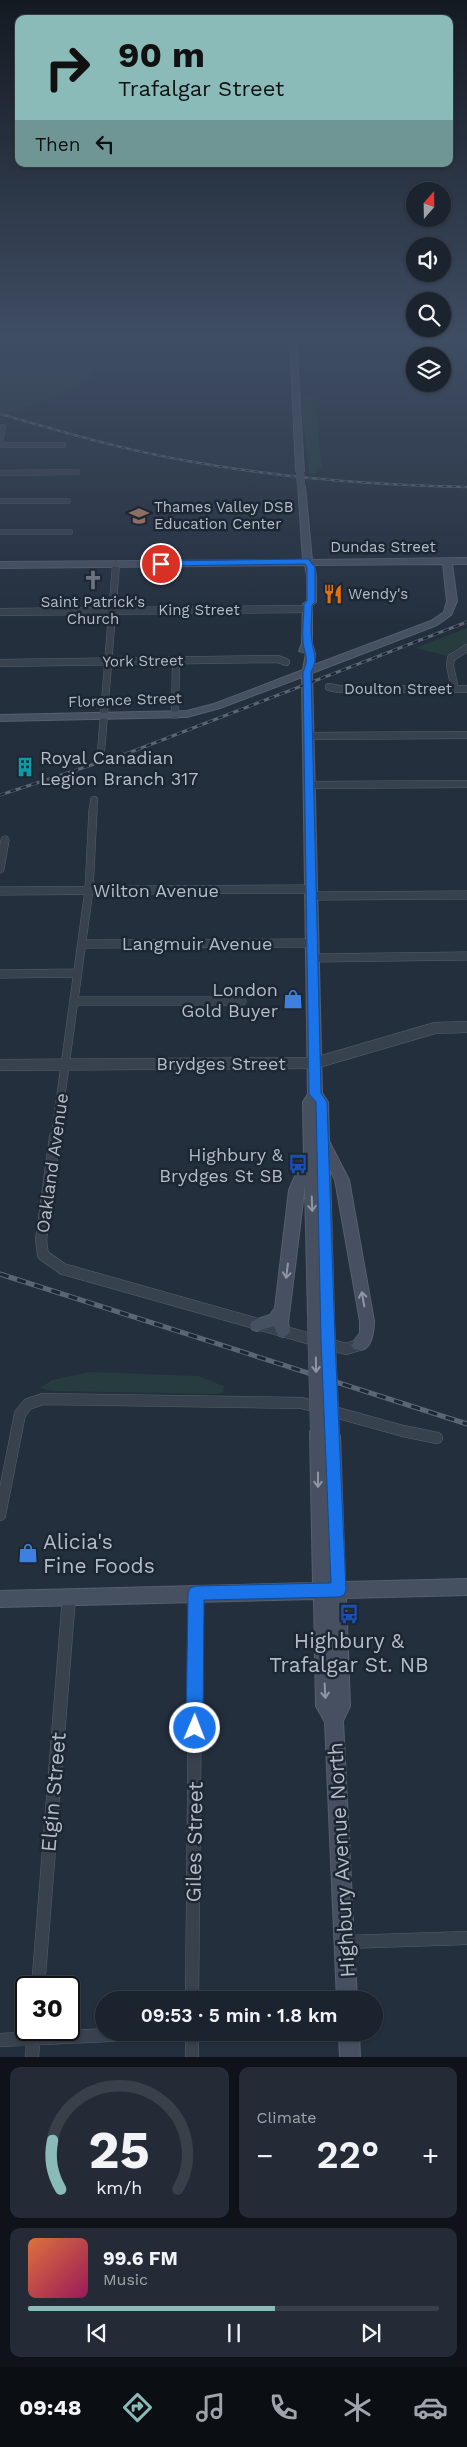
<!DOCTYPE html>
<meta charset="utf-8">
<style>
body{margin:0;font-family:"Work Sans",sans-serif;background:#242b36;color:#f1f3f6;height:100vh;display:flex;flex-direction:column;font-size:19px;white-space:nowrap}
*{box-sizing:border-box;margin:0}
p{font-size:16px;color:#a0a4aa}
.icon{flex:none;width:28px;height:28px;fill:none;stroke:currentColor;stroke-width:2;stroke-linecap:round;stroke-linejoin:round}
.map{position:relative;height:2057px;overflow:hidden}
.panel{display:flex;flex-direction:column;gap:10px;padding:10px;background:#0f1319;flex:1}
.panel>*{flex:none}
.banner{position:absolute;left:15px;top:15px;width:438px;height:152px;border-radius:10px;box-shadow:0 1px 4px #0004,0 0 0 1px #39404a;background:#8bbbb9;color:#111;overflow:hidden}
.needle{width:32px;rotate:20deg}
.buttons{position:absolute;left:406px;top:182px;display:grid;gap:10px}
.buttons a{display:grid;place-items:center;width:45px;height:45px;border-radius:50%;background:#1b232e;box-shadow:0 1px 4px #0004,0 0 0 1px #39404a;font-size:25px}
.speed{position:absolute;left:15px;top:1976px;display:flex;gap:10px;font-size:25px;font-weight:700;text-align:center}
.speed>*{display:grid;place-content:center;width:65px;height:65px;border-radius:50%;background:#1b232e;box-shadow:0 1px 4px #0004,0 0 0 1px #39404a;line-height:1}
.speed .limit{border:2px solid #111;border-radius:8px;background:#fff;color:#111}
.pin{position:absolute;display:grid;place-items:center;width:42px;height:42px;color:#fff;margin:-21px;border:2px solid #fff;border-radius:50%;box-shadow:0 1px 5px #0007}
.me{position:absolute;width:55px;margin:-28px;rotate:1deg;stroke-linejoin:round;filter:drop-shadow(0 0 4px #0008)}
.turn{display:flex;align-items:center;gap:18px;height:105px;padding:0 20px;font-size:22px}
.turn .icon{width:65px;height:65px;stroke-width:2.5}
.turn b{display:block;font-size:35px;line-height:42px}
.then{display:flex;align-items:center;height:48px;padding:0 20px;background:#0003;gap:10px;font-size:19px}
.big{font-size:38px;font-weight:600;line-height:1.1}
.panel .tile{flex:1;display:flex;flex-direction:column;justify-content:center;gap:8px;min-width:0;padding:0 18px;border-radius:10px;background:#242b36}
.panel .dial{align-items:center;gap:0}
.dial svg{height:130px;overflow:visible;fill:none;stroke:#39404a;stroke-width:7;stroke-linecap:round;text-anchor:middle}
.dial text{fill:#f1f3f6;stroke:none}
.song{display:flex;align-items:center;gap:15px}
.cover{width:60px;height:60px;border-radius:8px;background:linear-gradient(135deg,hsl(20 70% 55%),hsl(330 70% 35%))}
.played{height:5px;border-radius:2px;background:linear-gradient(90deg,#8bbbb9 60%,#39404a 60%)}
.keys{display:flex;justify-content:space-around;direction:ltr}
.heat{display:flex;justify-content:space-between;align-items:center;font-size:28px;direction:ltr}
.panel .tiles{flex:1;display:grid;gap:10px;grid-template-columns:1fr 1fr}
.tile:last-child{grid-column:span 2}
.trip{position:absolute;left:95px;top:1991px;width:288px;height:50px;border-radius:25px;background:#1b232e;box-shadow:0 1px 4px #0004,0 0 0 1px #39404a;font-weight:600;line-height:50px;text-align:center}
.menu{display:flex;height:80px;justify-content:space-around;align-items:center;background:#0b0e12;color:#a0a4aa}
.menu .icon{width:35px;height:35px}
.menu .on{color:#8bbbb9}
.menu b{font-size:22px;color:#f1f3f6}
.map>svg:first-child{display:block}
.green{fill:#263c3f}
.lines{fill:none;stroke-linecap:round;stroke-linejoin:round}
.minor-far4-casing{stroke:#565f6c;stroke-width:6}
.minor-far3-casing{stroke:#565f6c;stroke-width:8}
.minor-far2-casing{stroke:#565f6c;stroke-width:9}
.minor-far1-casing{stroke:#565f6c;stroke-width:12}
.minor-casing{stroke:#565f6c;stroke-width:14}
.tertiary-casing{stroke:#565f6c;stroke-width:12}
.secondary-casing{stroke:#565f6c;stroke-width:2}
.minor-far4{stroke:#38414e;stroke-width:5.5}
.minor-far3{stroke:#38414e;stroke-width:7}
.minor-far2{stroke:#38414e;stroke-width:8}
.minor-far1{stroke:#38414e;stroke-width:11}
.minor{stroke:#38414e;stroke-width:13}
.tertiary{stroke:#38414e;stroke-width:11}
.secondary{fill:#465061;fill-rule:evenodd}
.rail-far2-casing{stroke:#5a6575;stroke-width:2.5}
.rail-far1-casing{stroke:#5a6575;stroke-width:3}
.rail-casing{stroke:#5a6575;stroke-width:5}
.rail-far2{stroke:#1d2633;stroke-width:1;stroke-dasharray:4.5;stroke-linecap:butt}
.rail-far1{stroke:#1d2633;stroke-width:2;stroke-dasharray:5.5;stroke-linecap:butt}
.rail{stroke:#1d2633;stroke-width:3;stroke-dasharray:9;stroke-linecap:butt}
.secondary-bridge-far1-casing{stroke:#565f6c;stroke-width:8;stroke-linecap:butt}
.secondary-bridge-casing{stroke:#565f6c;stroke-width:16;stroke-linecap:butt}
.secondary-bridge-far1{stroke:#465061;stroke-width:8}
.secondary-bridge{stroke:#465061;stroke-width:15}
.oneway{stroke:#8e96a5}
.route{fill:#1a73e8;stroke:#114b97}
.labels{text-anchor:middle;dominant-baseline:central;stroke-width:5;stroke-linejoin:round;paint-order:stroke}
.far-poi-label{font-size:15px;fill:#b4bcc9;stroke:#1d2633;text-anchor:start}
.far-street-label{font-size:15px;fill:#b4bcc9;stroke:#1d2633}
.poi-label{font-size:18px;fill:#b4bcc9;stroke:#1d2633;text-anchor:end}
.street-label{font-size:18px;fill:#b4bcc9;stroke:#1d2633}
.near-poi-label{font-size:21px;fill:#b4bcc9;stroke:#1d2633;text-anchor:start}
.near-street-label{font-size:21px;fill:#b4bcc9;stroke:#1d2633}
</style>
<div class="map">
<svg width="467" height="2057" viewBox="0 0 467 2057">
<rect width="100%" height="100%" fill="#242f3e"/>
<!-- green -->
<path class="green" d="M0 368H95L96 370C74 399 36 404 2 413L0 412Z
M305 395 314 397 322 468 314 474 309 473 302 406Z
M467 628V645L454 650 448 656 415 648Z
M90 1372 198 1376 224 1386 223 1392 217 1394 52 1391 40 1388 52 1380Z"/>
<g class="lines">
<defs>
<path id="minor-far4" d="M0 441 3 427
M0 445H63
M0 473 77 472
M0 501H68
M0 532H70"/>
<path id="minor-far3" d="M0 612 308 609
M0 663 278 659 286 662
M329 687 339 689H467
M455 689 450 666 451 658 467 648
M175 715 176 661
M309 736 467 735
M101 752 116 564
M310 785 467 784
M93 812 94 800"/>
<path id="minor-far2" d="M0 869 5 840
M0 891 312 889
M312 896 467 895
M82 944 313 943
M313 958 467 956
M0 974 78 973
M74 1001H242
M55 1139 89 890 93 810"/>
<path id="minor-far1" d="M55 1137 41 1240 43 1255 63 1269 346 1349 359 1345
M0 1515 20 1414 28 1404 43 1399 302 1403 403 1431 437 1438"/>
<path id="minor" d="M345 1942 467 1938
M38 1988 69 1597
M192 2000 196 1593
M192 2032V2057
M0 2040 175 2032
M32 2057 34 2030"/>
<path id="tertiary" d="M0 1065 315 1063 435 1028 467 1027"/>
<path id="secondary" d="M290 339H296L304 471 300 473 296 471Z
M298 484 305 486 312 560 467 558V564H452L457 601 451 615 437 625 312 673 322 1093 328 1102 329 1141 349 1180 374 1321C374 1333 371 1355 354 1349L351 1345 360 1333V1321L335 1180 330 1169 334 1320 332 1324 327 1326 322 1324 320 1320 315 1322 310 1320 308 1316 305 1185 288 1323 290 1331 288 1335 283 1337 278 1335 274 1326 257 1331 252 1329 250 1325 252 1321 270 1315 275 1308 289 1190 304 1156 303 1102 308 1094 302 677 220 708 187 717 0 721V715L187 711 214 704 303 670 306 653 299 651 302 643 303 604 307 601V576L305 565 0 568V562L303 560ZM443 564 447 601 444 612 431 621 314 665 315 654 312 643V605L316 602V576L314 565Z
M318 1425 324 1427 326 1432 332 1429 338 1431 340 1436 345 1582 467 1579V1595L346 1598 350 1706 343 1721 357 2000H337L325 1722 316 1706 314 1599 0 1607V1591L313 1583 310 1432 312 1427Z
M339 2032H359L360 2057H340Z"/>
</defs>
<!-- minor-far4 casing -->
<use href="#minor-far4" class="minor-far4-casing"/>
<!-- minor-far3 casing -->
<use href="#minor-far3" class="minor-far3-casing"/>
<!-- minor-far2 casing -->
<use href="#minor-far2" class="minor-far2-casing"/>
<!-- minor-far1 casing -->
<use href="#minor-far1" class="minor-far1-casing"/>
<!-- minor casing -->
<use href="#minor" class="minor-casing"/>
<!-- tertiary casing -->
<use href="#tertiary" class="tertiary-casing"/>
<!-- secondary casing -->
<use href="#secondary" class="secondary-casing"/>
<!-- minor-far4 -->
<use href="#minor-far4" class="minor-far4"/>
<!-- minor-far3 -->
<use href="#minor-far3" class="minor-far3"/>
<!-- minor-far2 -->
<use href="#minor-far2" class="minor-far2"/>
<!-- minor-far1 -->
<use href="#minor-far1" class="minor-far1"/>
<!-- minor -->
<use href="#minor" class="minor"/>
<!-- tertiary -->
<use href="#tertiary" class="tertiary"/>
<!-- secondary -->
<use href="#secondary" class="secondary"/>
<defs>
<path id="rail-far2" d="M0 414C62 432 124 450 188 461 280 478 373 485 467 487"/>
<path id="rail-far1" d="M0 795 131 752 467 622"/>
<path id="rail" d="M0 1274 467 1424"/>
</defs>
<!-- rail-far2 casing -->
<use href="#rail-far2" class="rail-far2-casing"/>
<!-- rail-far1 casing -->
<use href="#rail-far1" class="rail-far1-casing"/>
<!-- rail casing -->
<use href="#rail" class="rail-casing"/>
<!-- rail-far2 -->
<use href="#rail-far2" class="rail-far2"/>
<!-- rail-far1 -->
<use href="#rail-far1" class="rail-far1"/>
<!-- rail -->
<use href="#rail" class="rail"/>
<defs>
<path id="secondary-bridge-far1" d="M300 471 301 486"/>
<path id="secondary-bridge" d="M315 1316 318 1432
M327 1320 332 1436"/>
</defs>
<!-- secondary-bridge-far1 casing -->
<use href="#secondary-bridge-far1" class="secondary-bridge-far1-casing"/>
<!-- secondary-bridge casing -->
<use href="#secondary-bridge" class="secondary-bridge-casing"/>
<!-- secondary-bridge-far1 -->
<use href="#secondary-bridge-far1" class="secondary-bridge-far1"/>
<!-- secondary-bridge -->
<use href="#secondary-bridge" class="secondary-bridge"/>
</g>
<!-- one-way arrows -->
<defs><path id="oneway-shaft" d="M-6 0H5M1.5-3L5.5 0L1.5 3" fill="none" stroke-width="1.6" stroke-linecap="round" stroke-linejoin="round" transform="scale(1.25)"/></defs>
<g class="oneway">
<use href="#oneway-shaft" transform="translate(312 1204) rotate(88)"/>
<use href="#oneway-shaft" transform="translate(287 1271) rotate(97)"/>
<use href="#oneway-shaft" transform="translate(363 1299) rotate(-100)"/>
<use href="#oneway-shaft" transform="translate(316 1365) rotate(89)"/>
<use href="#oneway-shaft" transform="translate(318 1480) rotate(90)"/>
<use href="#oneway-shaft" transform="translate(325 1691) rotate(87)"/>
</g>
<!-- sky -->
<linearGradient id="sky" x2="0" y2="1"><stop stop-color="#141a22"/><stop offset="0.54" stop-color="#3f4d63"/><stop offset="1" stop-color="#3f4d63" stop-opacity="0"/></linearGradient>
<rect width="467" height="627" fill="url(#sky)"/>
<!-- route -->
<path class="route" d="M308 559 315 567V602L312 605C312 617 310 630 312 641 313 655 319 657 311 672L321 1093 327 1102 335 1340 346 1590 344 1595 339 1597 204 1600 203 1728 200 1733 195 1736 189 1733 186 1728 188 1594 190 1588 196 1586 331 1583 321 1340 316 1102 309 1094 303 672C310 657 304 655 303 641 302 629 304 616 304 604L307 601V567L305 564 161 566 157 564 161 561Z"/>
<!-- icons -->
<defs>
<symbol id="school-bare" viewBox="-9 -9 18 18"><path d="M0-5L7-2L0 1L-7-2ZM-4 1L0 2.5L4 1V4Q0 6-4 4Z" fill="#8d6e63" stroke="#1d2633" stroke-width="2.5" paint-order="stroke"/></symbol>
<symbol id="church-bare" viewBox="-9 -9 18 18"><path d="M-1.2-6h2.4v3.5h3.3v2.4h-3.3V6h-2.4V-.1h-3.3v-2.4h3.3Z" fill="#6b7280" stroke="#1d2633" stroke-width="2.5" paint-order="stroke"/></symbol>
<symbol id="restaurant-bare" viewBox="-9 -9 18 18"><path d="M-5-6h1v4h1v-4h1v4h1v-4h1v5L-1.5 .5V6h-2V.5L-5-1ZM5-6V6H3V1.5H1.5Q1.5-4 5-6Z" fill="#e8710a" stroke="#1d2633" stroke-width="2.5" paint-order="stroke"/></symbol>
<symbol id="building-bare" viewBox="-9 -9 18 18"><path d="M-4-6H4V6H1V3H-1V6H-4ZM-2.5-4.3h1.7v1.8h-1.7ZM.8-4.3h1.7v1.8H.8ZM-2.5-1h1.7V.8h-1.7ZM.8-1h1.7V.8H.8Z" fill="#0f9aa8" stroke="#1d2633" stroke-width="2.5" paint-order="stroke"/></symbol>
<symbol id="shop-bare" viewBox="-9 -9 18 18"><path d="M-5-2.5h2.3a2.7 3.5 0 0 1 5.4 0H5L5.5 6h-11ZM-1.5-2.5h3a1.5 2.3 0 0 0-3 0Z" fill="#3f7fe0" stroke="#1d2633" stroke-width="2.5" paint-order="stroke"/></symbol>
<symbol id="bus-bare" viewBox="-9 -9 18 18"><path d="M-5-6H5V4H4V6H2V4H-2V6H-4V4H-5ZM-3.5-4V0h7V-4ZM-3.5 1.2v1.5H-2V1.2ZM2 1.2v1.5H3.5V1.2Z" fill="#1a4fb4" stroke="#1d2633" stroke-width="2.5" paint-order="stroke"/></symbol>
</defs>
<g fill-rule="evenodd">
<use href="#school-bare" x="125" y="502" width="28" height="28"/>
<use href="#church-bare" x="79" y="566" width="28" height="28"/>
<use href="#restaurant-bare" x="319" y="580" width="28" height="28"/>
<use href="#building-bare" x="11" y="753" width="28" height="28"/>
<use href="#shop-bare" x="279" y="985" width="28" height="28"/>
<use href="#bus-bare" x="284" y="1150" width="28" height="28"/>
<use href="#shop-bare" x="14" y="1539" width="28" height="28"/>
<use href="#bus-bare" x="335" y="1600" width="28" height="28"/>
</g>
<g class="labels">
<!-- far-poi labels -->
<g class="far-poi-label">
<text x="154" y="507">Thames Valley DSB<tspan x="154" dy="17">Education Center</tspan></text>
<text x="348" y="594">Wendy's</text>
<text x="93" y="602" text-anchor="middle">Saint Patrick's<tspan x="93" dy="17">Church</tspan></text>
</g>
<!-- far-street labels -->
<g class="far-street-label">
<text x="383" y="547">Dundas Street</text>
<text x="199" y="610">King Street</text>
<text transform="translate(143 661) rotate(-1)">York Street</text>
<text x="398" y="689">Doulton Street</text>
<text transform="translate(125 700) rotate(-2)">Florence Street</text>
</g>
<!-- poi labels -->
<g class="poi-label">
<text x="40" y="757" text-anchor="start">Royal Canadian<tspan x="40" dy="21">Legion Branch 317</tspan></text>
<text x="278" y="989">London<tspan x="278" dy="21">Gold Buyer</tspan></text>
<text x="283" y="1154">Highbury &amp;<tspan x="283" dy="21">Brydges St SB</tspan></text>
</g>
<!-- street labels -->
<g class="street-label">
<text x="156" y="890">Wilton Avenue</text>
<text x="197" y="943">Langmuir Avenue</text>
<text x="221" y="1063">Brydges Street</text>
<text transform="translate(52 1163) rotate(-82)">Oakland Avenue</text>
</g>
<!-- near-poi labels -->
<g class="near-poi-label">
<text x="43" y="1541">Alicia's<tspan x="43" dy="24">Fine Foods</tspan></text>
<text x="349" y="1640" text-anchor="middle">Highbury &amp;<tspan x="349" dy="24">Trafalgar St. NB</tspan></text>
</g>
<!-- near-street labels -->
<g class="near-street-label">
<text transform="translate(53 1792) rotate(-85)">Elgin Street</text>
<text transform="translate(194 1842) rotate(-89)">Giles Street</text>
<text transform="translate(341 1860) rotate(-93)">Highbury Avenue North</text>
</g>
</g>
</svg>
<div class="buttons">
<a><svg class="needle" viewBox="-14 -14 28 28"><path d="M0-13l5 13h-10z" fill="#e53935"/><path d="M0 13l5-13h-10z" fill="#a0a4aa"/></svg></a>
<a><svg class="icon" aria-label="sound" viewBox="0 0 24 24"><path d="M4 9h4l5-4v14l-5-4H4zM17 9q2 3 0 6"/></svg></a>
<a><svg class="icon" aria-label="search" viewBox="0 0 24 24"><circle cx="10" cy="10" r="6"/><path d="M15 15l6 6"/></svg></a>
<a><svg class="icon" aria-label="layers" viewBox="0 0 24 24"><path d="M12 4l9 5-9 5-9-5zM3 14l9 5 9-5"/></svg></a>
</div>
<div class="speed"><div class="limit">30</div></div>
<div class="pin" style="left:161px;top:564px;background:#d93025"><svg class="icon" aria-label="arrive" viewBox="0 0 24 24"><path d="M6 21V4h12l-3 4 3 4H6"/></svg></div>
<svg class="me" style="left:195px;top:1728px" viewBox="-20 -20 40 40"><circle r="17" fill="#1a73e8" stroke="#fff" stroke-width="3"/><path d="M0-11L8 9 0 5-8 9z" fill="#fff"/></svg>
<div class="trip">09:53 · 5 min · 1.8 km</div>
<div class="banner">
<div class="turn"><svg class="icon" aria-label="right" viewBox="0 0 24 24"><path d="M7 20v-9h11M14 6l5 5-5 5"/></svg><div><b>90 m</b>Trafalgar Street</div></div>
<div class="then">Then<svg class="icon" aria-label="left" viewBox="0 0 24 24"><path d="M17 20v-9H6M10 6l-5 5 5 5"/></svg></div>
</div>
</div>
<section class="panel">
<div class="tiles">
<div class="tile dial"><svg viewBox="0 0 100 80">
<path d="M14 69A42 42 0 1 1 86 69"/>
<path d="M14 69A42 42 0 0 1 9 39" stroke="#8bbbb9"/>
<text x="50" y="56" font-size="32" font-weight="700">25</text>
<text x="50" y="72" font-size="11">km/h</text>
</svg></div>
<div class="tile"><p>Climate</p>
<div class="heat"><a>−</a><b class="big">22°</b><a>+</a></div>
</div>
<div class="tile">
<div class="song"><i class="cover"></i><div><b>99.6 FM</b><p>Music</p></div></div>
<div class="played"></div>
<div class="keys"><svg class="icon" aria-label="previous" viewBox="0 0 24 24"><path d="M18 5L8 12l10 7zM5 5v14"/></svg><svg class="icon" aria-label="pause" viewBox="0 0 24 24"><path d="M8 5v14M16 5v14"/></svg><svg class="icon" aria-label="next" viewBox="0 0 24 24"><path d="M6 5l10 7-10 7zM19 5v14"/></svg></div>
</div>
</div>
</section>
<nav class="menu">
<b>09:48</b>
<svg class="icon on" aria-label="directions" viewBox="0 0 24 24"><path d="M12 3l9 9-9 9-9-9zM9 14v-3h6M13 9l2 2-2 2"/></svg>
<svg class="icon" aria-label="music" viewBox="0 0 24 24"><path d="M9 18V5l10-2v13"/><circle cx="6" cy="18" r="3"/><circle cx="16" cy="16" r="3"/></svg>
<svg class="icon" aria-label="phone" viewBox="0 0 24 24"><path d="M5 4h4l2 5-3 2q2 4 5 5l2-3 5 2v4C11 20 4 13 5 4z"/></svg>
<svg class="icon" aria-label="climate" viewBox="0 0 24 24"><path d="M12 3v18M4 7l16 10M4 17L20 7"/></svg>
<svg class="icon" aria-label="car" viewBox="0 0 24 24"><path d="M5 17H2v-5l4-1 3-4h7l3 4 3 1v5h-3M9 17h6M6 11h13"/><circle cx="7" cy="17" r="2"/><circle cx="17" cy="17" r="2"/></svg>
</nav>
